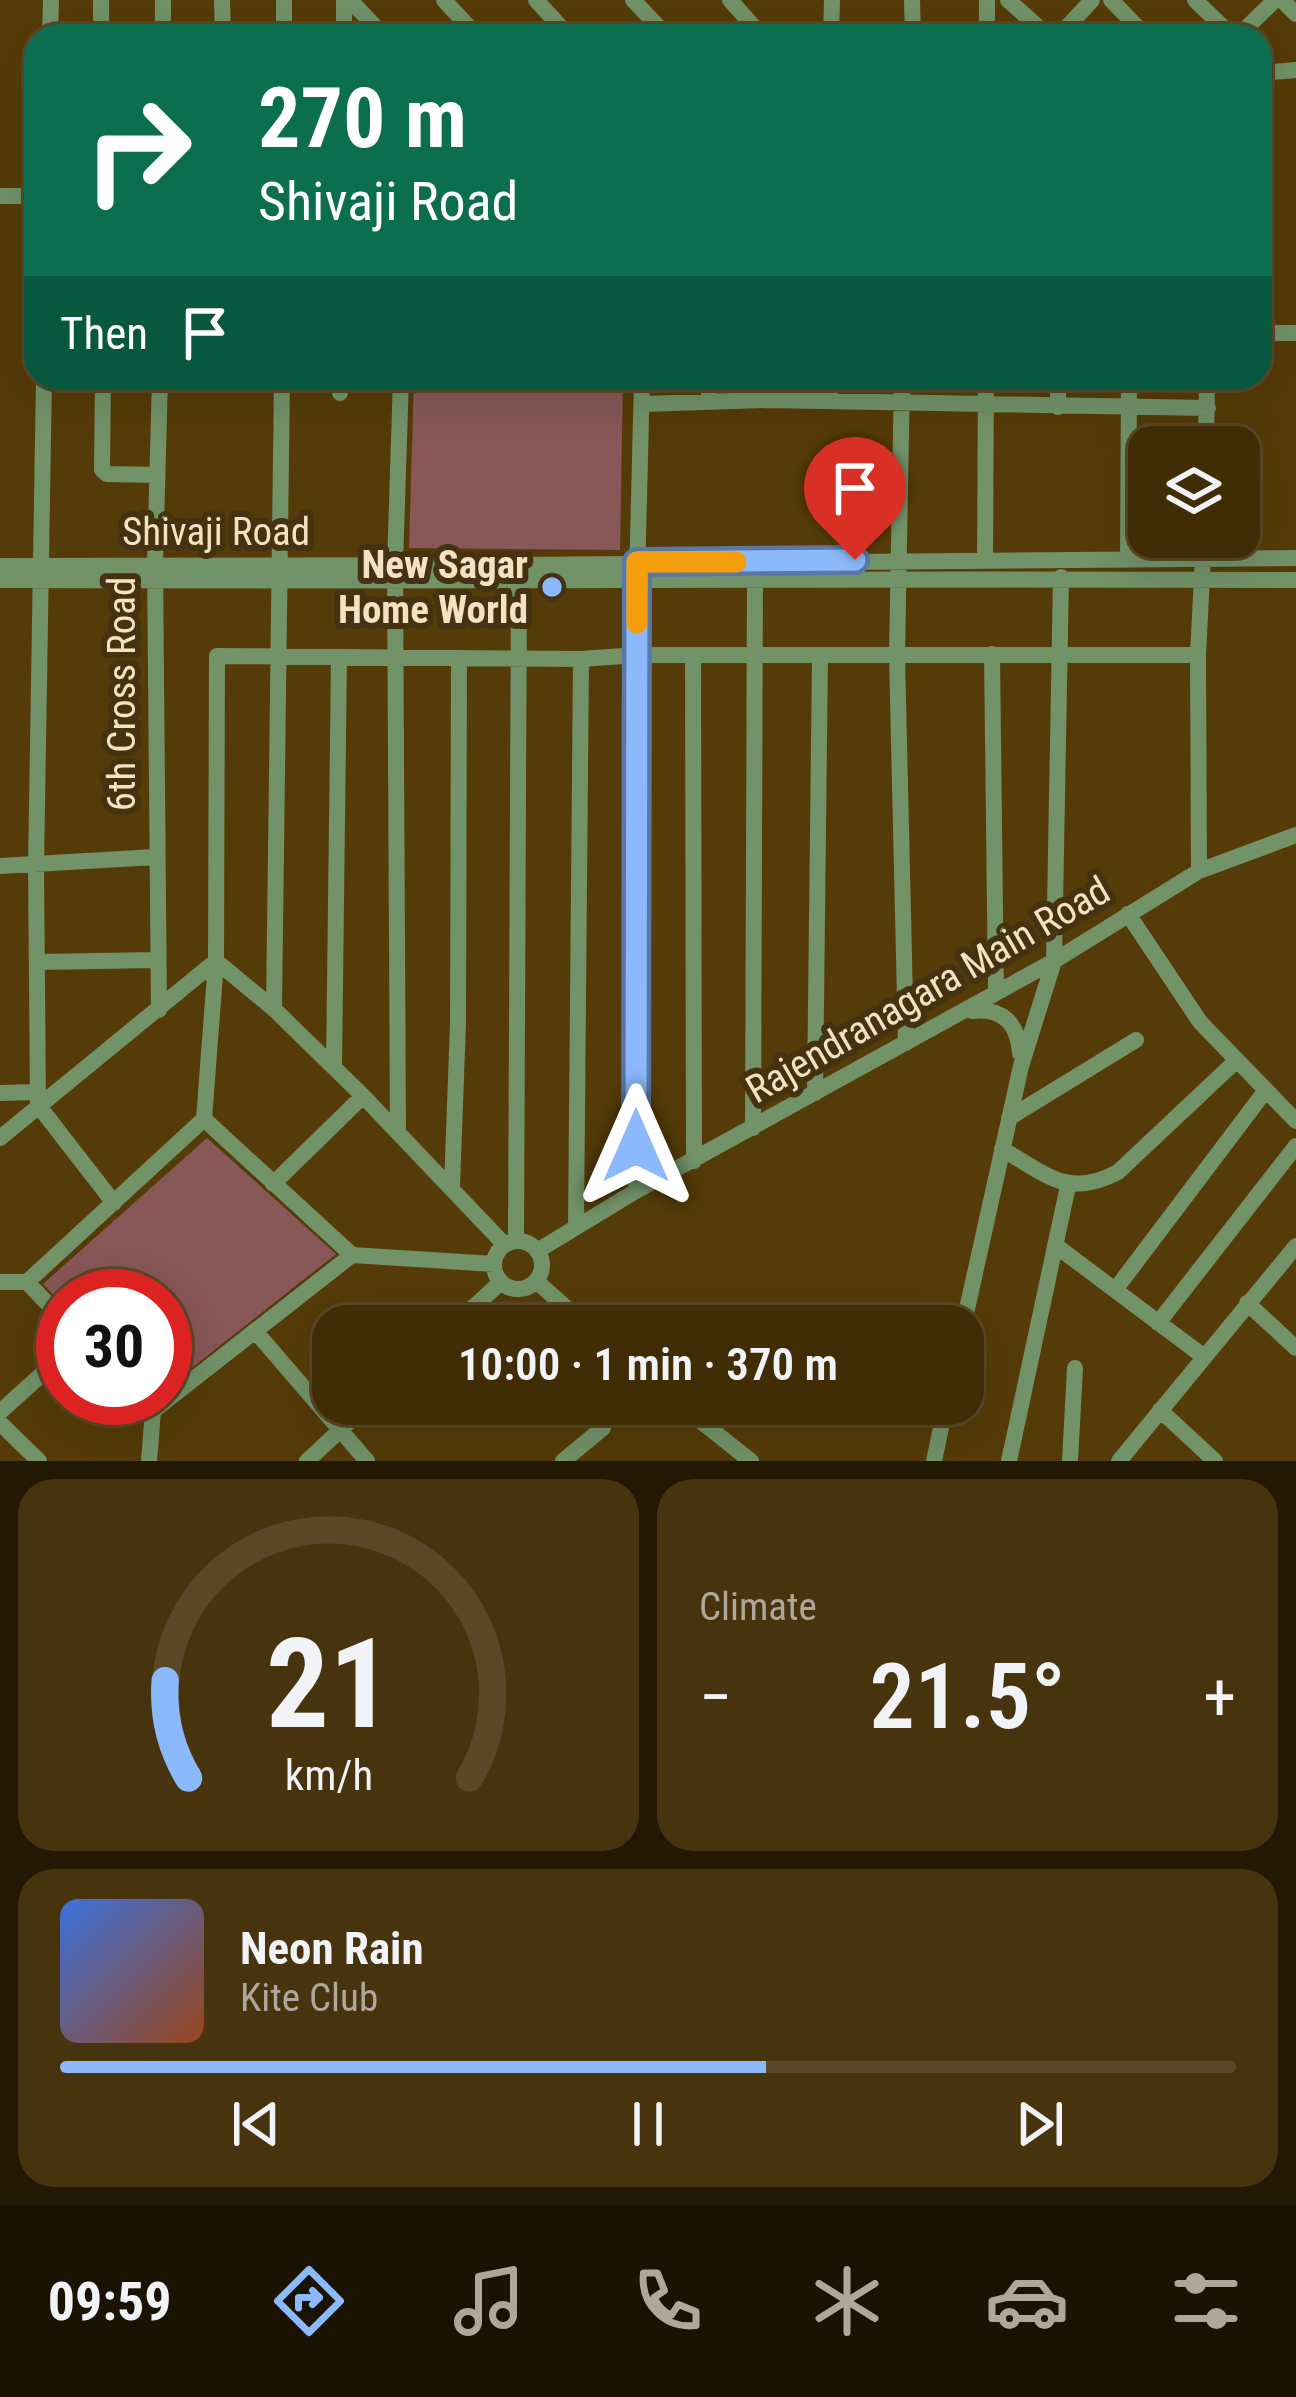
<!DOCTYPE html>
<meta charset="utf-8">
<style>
body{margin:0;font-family:"Roboto Condensed",sans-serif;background:#47340f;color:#f1f3f6;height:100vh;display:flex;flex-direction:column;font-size:45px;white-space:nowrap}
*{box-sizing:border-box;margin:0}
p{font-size:39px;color:#aea79a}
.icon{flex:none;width:66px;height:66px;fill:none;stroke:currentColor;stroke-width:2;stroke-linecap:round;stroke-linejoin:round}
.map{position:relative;height:1461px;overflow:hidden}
.sheet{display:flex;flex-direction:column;gap:18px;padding:18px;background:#231803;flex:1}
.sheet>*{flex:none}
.top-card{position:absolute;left:24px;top:24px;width:1248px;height:366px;border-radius:36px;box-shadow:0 12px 48px #0002,0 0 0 3px #594827;background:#0b6e4f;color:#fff;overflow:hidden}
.fabs{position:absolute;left:1128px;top:426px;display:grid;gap:24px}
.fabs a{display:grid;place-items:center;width:132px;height:132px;border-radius:24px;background:#402c05;box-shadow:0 12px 48px #0002,0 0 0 3px #594827;font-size:60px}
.speed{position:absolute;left:36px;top:1269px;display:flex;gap:24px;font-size:60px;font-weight:700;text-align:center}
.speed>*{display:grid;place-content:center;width:156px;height:156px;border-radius:50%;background:#402c05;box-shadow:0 12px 48px #0002,0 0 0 3px #594827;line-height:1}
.speed .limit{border:18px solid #d22;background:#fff;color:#111}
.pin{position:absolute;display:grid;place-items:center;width:102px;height:102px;color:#fff;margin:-123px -51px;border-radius:50% 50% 50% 0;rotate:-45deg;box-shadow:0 0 12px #0007}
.pin .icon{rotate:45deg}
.me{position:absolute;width:132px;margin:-66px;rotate:0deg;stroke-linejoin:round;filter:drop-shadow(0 0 9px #0008)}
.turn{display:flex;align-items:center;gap:42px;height:252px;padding:0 36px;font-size:54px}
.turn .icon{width:156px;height:156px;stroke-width:2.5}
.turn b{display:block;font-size:84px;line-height:102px}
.then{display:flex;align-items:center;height:114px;padding:0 36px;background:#0003;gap:24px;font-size:45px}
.big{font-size:90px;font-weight:600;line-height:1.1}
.sheet .widget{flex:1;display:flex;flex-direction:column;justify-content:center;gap:18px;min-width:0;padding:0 42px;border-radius:36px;background:#47340f}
.sheet .dial{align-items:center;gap:0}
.dial svg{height:312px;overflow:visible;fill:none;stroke:#594827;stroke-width:7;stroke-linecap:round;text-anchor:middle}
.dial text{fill:#f1f3f6;stroke:none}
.song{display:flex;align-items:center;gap:36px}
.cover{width:144px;height:144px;border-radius:18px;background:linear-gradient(135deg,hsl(220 70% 55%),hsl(20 70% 35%))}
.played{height:12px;border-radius:6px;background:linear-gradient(90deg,#8cb9fc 60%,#594827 60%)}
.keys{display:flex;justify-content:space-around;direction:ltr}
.heat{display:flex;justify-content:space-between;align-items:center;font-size:66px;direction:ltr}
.sheet .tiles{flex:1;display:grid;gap:18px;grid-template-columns:1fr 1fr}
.widget:last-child{grid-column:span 2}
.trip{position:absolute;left:312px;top:1305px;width:672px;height:120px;border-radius:36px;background:#402c05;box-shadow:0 12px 48px #0002,0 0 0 3px #594827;font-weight:600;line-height:120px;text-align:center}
.tab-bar{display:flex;height:192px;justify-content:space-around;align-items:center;background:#1a1202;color:#aea79a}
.tab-bar .icon{width:84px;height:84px}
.tab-bar .on{color:#8cb9fc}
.tab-bar b{font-size:54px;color:#f1f3f6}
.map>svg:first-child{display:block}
.green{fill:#885758}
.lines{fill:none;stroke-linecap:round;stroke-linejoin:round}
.minor{stroke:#729268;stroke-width:16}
.route-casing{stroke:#5b78a4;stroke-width:30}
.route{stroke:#8cb9fc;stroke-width:21}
.slow{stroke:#f59e0b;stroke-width:21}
.poi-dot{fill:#8cb9fc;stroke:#453211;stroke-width:4.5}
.labels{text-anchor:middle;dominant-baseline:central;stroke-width:12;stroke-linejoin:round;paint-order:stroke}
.street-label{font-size:39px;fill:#f5e1c3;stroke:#453211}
.poi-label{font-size:39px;font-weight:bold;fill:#f5e1c3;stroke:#453211;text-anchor:end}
</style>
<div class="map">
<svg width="1296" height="1461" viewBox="0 0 1296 1461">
<rect width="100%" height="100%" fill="#553b07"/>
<!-- green -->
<path class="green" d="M414 378H623L620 550 409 548Z
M207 1138 336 1254 165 1389V1296H63V1305L43 1284Z"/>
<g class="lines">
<!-- minor -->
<path class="minor" d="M163 0V36
M222 0 223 36
M284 0V36
M344 0V36
M350 0 384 36
M444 0 477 36
M536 0 569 36
M633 0 667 36
M730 0 762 36
M912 0 913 36
M1008 0 1048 36
M1111 0 1146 36
M1195 0 1232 36
M1282 0 1296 14
M50 36 51 0
M101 36V0
M831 36 832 0
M987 36V0
M1059 36 1092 0
M1238 36 1275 0
M1260 73 1296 70
M0 196H36
M1260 333H1296
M103 378 102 470 107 474 157 475
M282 378 274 1009 363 1096 505 1245
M902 378 897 656 906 1043
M340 393V378
M709 400V378
M766 400V378
M830 401V378
M642 404 766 400 1208 408
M1058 407V378
M1206 447 1207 378
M1128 559 1129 378
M985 560 986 378
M0 566 519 565 1296 558
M0 580C432 582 864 578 1296 580
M992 654 996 993
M693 656 694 1161
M0 866 155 857
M1199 871 1198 655 1204 537
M1128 914 1200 1022 1296 1121
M37 962 158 960
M159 1010 155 563 160 378
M972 1011C1003 1007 1018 1024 1020 1053
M334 1067 339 657
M0 1093 38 1092
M815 1093 820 656
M38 1105 36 866 44 378
M38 1105 114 1203
M1009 1118 1136 1040
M204 1119 216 961 217 656 581 659 637 655H1198
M753 1128 755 578
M398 1133 395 565 401 378
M0 1138 216 961 274 1009
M1002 1149C1046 1174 1068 1199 1118 1172L1237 1060
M273 1184 363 1096
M452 1186 458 1023 459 658
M636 1191 637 579 642 378
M576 1227 581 659
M516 1241 519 576
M494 1265a24 24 0 1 1 48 0a24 24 0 1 1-48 0Z
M1055 1245 1203 1356
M537 1251 636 1191 1054 961 1199 871 1296 835
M536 1281 587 1326
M0 1282H27L204 1119 352 1255 494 1264
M27 1282 63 1320
M1115 1290 1266 1090
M1247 1303 1296 1348
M1158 1323 1296 1146
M453 1326 501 1282
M963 1327 1021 1066 1054 961 1061 577
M255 1331 367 1461
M679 1404 751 1461
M1160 1410 1215 1461
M0 1412 63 1355
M0 1423 39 1461
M149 1461 153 1411 352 1255
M307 1461 368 1404
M563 1461 603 1428
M934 1461 946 1404
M1009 1461 1068 1186
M1070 1461 1075 1368
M1119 1461 1296 1246"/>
</g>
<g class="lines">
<defs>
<path id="route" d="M636 1146 637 562 855 560"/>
</defs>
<!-- route casing -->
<use href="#route" class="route-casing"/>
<!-- route -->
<use href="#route" class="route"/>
<!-- slow -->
<path class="slow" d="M637 623V562H736"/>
</g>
<!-- markers -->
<circle class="poi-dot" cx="552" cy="587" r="12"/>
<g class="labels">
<!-- street labels -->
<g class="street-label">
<text x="216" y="532">Shivaji Road</text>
<text transform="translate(122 694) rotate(-90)">6th Cross Road</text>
<text transform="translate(928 990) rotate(-30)">Rajendranagara Main Road</text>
</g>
<!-- poi labels -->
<g class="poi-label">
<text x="528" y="565">New Sagar<tspan x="528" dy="45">Home World</tspan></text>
</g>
</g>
</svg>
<div class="fabs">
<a><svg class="icon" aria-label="layers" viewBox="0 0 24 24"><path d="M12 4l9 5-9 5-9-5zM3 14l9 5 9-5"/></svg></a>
</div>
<div class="speed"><div class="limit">30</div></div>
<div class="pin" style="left:855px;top:560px;background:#d93025"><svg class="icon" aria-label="arrive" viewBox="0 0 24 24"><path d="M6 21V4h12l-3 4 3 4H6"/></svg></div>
<svg class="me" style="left:636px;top:1146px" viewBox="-20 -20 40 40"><path d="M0-17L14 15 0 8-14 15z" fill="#8cb9fc" stroke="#fff" stroke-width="4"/></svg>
<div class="trip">10:00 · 1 min · 370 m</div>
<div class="top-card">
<div class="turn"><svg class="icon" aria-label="right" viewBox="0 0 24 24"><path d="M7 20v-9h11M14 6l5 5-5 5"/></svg><div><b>270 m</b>Shivaji Road</div></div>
<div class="then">Then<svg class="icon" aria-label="arrive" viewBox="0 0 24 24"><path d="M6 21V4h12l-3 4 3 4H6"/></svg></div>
</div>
</div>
<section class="sheet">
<div class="tiles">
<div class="widget dial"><svg viewBox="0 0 100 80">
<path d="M14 69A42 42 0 1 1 86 69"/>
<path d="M14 69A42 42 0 0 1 8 44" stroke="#8cb9fc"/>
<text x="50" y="56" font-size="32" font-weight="700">21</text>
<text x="50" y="72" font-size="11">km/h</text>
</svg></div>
<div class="widget"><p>Climate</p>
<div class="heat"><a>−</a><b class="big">21.5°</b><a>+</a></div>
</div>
<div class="widget">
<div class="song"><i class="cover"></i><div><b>Neon Rain</b><p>Kite Club</p></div></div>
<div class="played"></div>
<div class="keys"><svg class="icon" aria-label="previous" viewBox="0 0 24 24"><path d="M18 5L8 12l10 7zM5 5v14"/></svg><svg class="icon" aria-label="pause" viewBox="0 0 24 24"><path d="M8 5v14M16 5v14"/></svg><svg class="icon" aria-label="next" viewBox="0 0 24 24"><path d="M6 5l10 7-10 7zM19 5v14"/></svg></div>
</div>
</div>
</section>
<nav class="tab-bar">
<b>09:59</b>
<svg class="icon on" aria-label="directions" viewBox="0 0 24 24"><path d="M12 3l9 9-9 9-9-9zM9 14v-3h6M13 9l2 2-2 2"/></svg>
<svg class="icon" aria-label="music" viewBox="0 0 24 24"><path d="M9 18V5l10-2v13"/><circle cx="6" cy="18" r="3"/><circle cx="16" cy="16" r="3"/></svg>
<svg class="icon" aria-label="phone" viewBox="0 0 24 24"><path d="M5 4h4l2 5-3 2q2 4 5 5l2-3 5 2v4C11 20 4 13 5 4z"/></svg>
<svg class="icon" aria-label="climate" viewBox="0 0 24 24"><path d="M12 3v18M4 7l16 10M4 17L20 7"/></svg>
<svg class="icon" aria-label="car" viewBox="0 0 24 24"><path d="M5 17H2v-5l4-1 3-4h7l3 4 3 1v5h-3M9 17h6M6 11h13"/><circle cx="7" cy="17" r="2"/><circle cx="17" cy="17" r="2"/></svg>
<svg class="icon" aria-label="filters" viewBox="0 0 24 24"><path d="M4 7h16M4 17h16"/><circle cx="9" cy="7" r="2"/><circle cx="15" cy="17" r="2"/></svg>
</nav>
